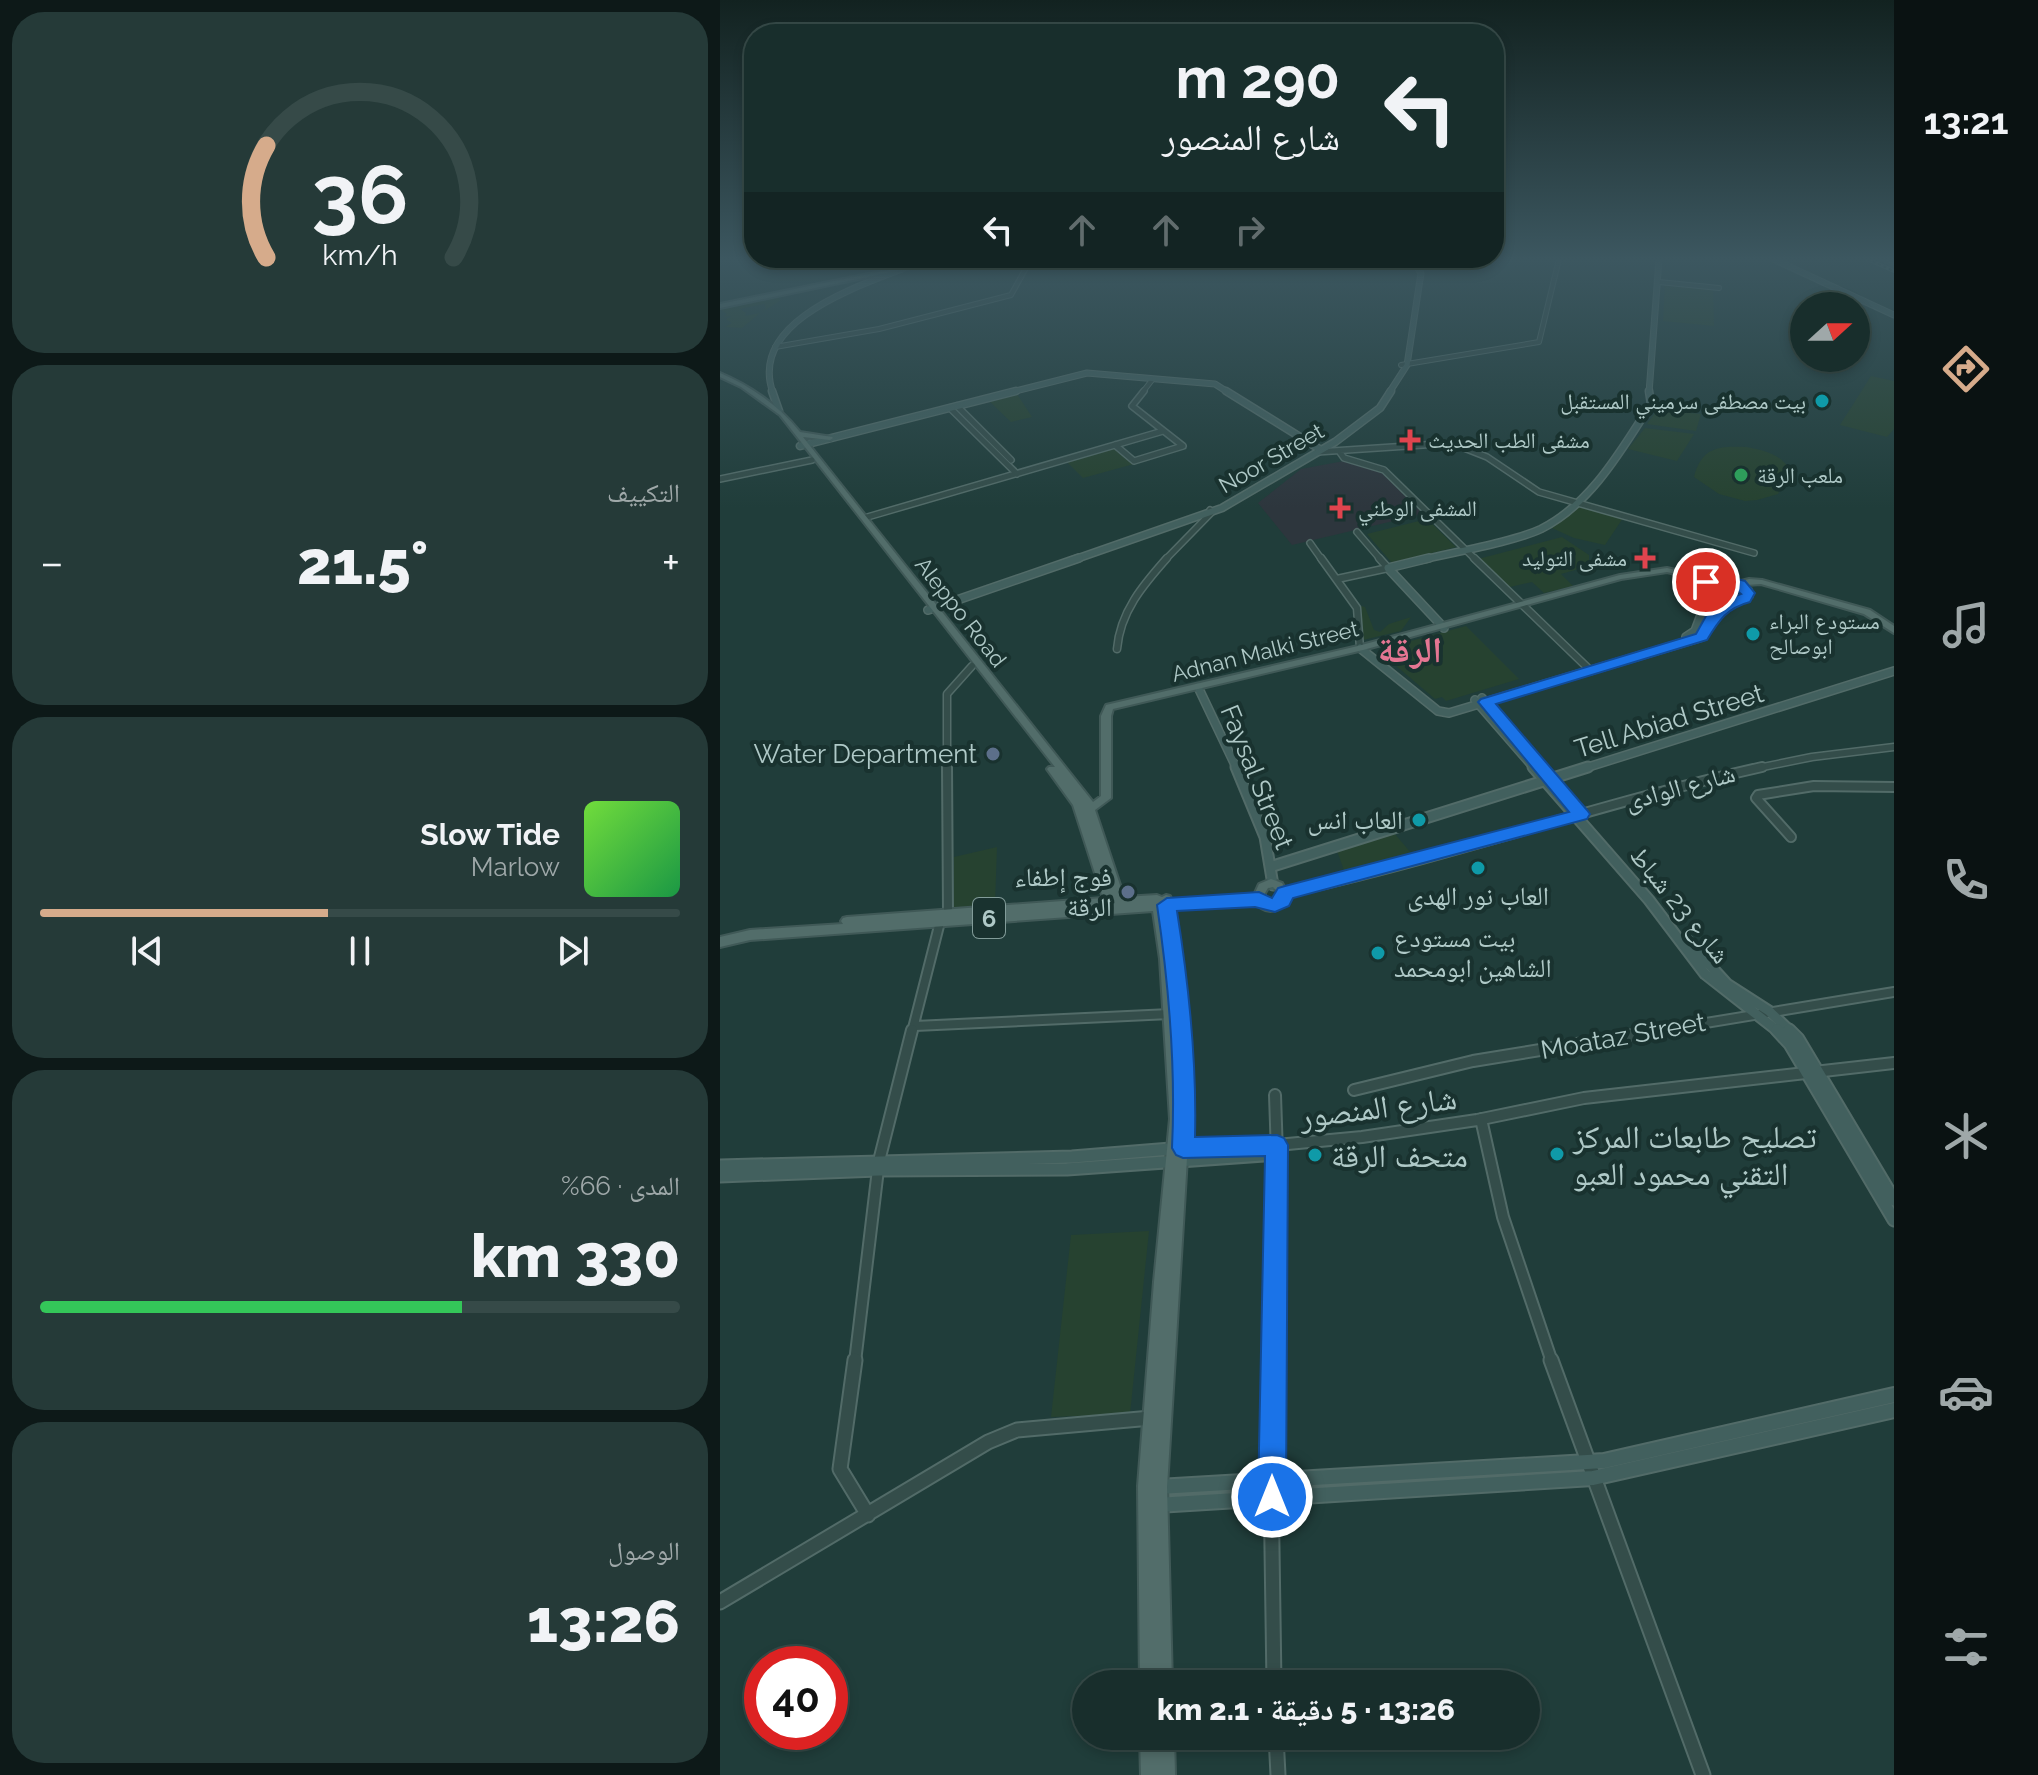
<!DOCTYPE html>
<html lang="ar">
<meta charset="utf-8">
<style>
body{margin:0;font-family:Raleway,"Noto Naskh Arabic",sans-serif;background:#253a38;color:#f1f3f6;direction:rtl;height:100vh;display:flex;flex-direction:column;font-size:30px;white-space:nowrap}
*{box-sizing:border-box;margin:0}
p{font-size:26px;color:#9fa8a9}
.icon{flex:none;width:44px;height:44px;fill:none;stroke:currentColor;stroke-width:2;stroke-linecap:round;stroke-linejoin:round}
.map{position:relative;flex:1;overflow:hidden;direction:ltr}
.sheet{display:flex;flex-direction:column;gap:12px;padding:12px;background:#0d1918;width:720px}
.sheet>*{flex:none}
.top-card{position:absolute;left:24px;top:24px;width:760px;height:244px;border-radius:32px;box-shadow:0 4px 12px #0003,0 0 0 2px #364a48;direction:rtl;background:#182e2c;color:#f1f3f6;overflow:hidden}
.needle{width:52px;rotate:69deg}
.tools{position:absolute;left:1070px;top:292px;display:grid;gap:16px}
.tools a{display:grid;place-items:center;width:80px;height:80px;border-radius:50%;background:#182e2c;box-shadow:0 4px 12px #0003,0 0 0 2px #364a48;font-size:40px}
.speed{position:absolute;left:24px;top:1646px;display:flex;gap:16px;font-size:40px;font-weight:700;text-align:center}
.speed>*{display:grid;place-content:center;width:104px;height:104px;border-radius:50%;background:#182e2c;box-shadow:0 4px 12px #0003,0 0 0 2px #364a48;line-height:1}
.speed .limit{border:12px solid #d22;background:#fff;color:#111}
.pin{position:absolute;display:grid;place-items:center;width:68px;height:68px;color:#fff;margin:-34px;border:4px solid #fff;border-radius:50%;box-shadow:0 2px 8px #0007}
.me{position:absolute;width:88px;margin:-44px;rotate:0deg;stroke-linejoin:round;filter:drop-shadow(0 0 6px #0008)}
.turn{display:flex;align-items:center;gap:28px;height:168px;padding:0 32px;font-size:36px}
.turn .icon{width:104px;height:104px;stroke-width:2.5}
.turn b{display:block;font-size:56px;line-height:68px}
.lanes{display:flex;align-items:center;height:76px;padding:0 32px;background:#0003;justify-content:center;gap:40px;direction:ltr}
.lanes .off{opacity:.35}
.big{font-size:60px;font-weight:800;line-height:1.1}
.sheet .tile{flex:1;display:flex;flex-direction:column;justify-content:center;gap:12px;min-width:0;padding:0 28px;border-radius:32px;background:#253a38}
.sheet .dial{align-items:center;gap:0}
.dial svg{height:208px;overflow:visible;fill:none;stroke:#364a48;stroke-width:7;stroke-linecap:round;text-anchor:middle}
.dial text{fill:#f1f3f6;stroke:none}
.song{display:flex;align-items:center;gap:24px}
.cover{width:96px;height:96px;border-radius:12px;background:linear-gradient(135deg,hsl(100 70% 55%),hsl(140 70% 35%))}
.played{height:8px;border-radius:4px;background:linear-gradient(90deg,#d6ab8b 45%,#364a48 45%)}
.keys{display:flex;justify-content:space-around;direction:ltr}
.heat{display:flex;justify-content:space-between;align-items:center;font-size:44px;direction:ltr}
.charge{height:12px;border-radius:6px;background:linear-gradient(90deg,#34c759 66%,#364a48 0)}
.trip{position:absolute;left:352px;top:1670px;width:468px;height:80px;border-radius:40px;background:#182e2c;box-shadow:0 4px 12px #0003,0 0 0 2px #364a48;font-weight:800;line-height:80px;text-align:center;direction:rtl}
main{display:flex;flex:1;min-height:0}
.tab-bar{display:flex;flex-direction:column;width:144px;justify-content:space-around;align-items:center;background:#0a1212;color:#9fa8a9}
.tab-bar .icon{width:56px;height:56px}
.tab-bar .active{color:#d6ab8b}
.tab-bar b{font-size:36px;color:#f1f3f6}
.map>svg:first-child{display:block}
.medical{fill:#2d363d}
.green{fill:#264230}
.lines{fill:none;stroke-linecap:round;stroke-linejoin:round}
.tertiary-far5-casing{stroke:#526b68;stroke-width:6}
.tertiary-far4-casing{stroke:#526b68;stroke-width:8}
.tertiary-far3-casing{stroke:#526b68;stroke-width:9}
.tertiary-far2-casing{stroke:#526b68;stroke-width:12}
.tertiary-far1-casing{stroke:#526b68;stroke-width:14}
.tertiary-casing{stroke:#526b68;stroke-width:17}
.secondary-far5-casing{stroke:#526b68;stroke-width:7}
.secondary-far4-casing{stroke:#526b68;stroke-width:9}
.secondary-far3-casing{stroke:#526b68;stroke-width:10}
.secondary-far2-casing{stroke:#526b68;stroke-width:13}
.secondary-far1-casing{stroke:#526b68;stroke-width:15}
.secondary-casing{stroke:#526b68;stroke-width:18}
.primary-casing{stroke:#405957;stroke-width:4}
.tertiary-far5{stroke:#344d4a;stroke-width:4}
.tertiary-far4{stroke:#344d4a;stroke-width:5}
.tertiary-far3{stroke:#344d4a;stroke-width:6}
.tertiary-far2{stroke:#344d4a;stroke-width:8}
.tertiary-far1{stroke:#344d4a;stroke-width:10}
.tertiary{stroke:#344d4a;stroke-width:13}
.secondary-far5{stroke:#42605e;stroke-width:5}
.secondary-far4{stroke:#42605e;stroke-width:6}
.secondary-far3{stroke:#42605e;stroke-width:7}
.secondary-far2{stroke:#42605e;stroke-width:9}
.secondary-far1{stroke:#42605e;stroke-width:11}
.secondary{stroke:#42605e;stroke-width:14}
.primary{fill:#526d6a;fill-rule:evenodd}
.rail-casing{stroke:#557571;stroke-width:4}
.rail{stroke:#19322f;stroke-width:2;stroke-dasharray:3;stroke-linecap:butt}
.route{fill:#1a73e8;stroke:#114b97;stroke-width:2}
.culture-dot{fill:#0f9aa8;stroke:#19322f;stroke-width:3}
.health-dot{fill:#e0444e;stroke:#19322f;stroke-width:3}
.leisure-dot{fill:#2e9e5b;stroke:#19322f;stroke-width:3}
.service-dot{fill:#5c6f8a;stroke:#19322f;stroke-width:3}
.labels{text-anchor:middle;dominant-baseline:central;stroke-width:8;stroke-linejoin:round;paint-order:stroke}
.far-poi-label{font-size:22px;fill:#afc9c7;stroke:#19322f;text-anchor:start}
.far-street-label{font-size:22px;fill:#afc9c7;stroke:#19322f}
.shield{fill:#19322f;stroke:#829c99;stroke-width:2}
.shield-label{font-size:24px;font-weight:bold;fill:#afc9c7}
.street-label{font-size:26px;fill:#afc9c7;stroke:#19322f}
.poi-label{font-size:26px;fill:#afc9c7;stroke:#19322f;text-anchor:end}
.near-street-label{font-size:32px;fill:#afc9c7;stroke:#19322f}
.near-poi-label{font-size:32px;fill:#afc9c7;stroke:#19322f;text-anchor:start}
.far-town-label{font-size:36px;font-weight:bold;fill:#e57693;stroke:#19322f}
</style>
<main>
<nav class="tab-bar">
<b>13:21</b>
<svg class="icon active" aria-label="directions" viewBox="0 0 24 24"><path d="M12 3l9 9-9 9-9-9zM9 14v-3h6M13 9l2 2-2 2"/></svg>
<svg class="icon" aria-label="music" viewBox="0 0 24 24"><path d="M9 18V5l10-2v13"/><circle cx="6" cy="18" r="3"/><circle cx="16" cy="16" r="3"/></svg>
<svg class="icon" aria-label="phone" viewBox="0 0 24 24"><path d="M5 4h4l2 5-3 2q2 4 5 5l2-3 5 2v4C11 20 4 13 5 4z"/></svg>
<svg class="icon" aria-label="climate" viewBox="0 0 24 24"><path d="M12 3v18M4 7l16 10M4 17L20 7"/></svg>
<svg class="icon" aria-label="car" viewBox="0 0 24 24"><path d="M5 17H2v-5l4-1 3-4h7l3 4 3 1v5h-3M9 17h6M6 11h13"/><circle cx="7" cy="17" r="2"/><circle cx="17" cy="17" r="2"/></svg>
<svg class="icon" aria-label="filters" viewBox="0 0 24 24"><path d="M4 7h16M4 17h16"/><circle cx="9" cy="7" r="2"/><circle cx="15" cy="17" r="2"/></svg>
</nav>
<div class="map">
<svg width="1174" height="1775" viewBox="0 0 1174 1775">
<rect width="100%" height="100%" fill="#203d3a"/>
<!-- medical -->
<path class="medical" d="M624 461 660 471 703 514 572 545 538 503 581 469Z"/>
<!-- green -->
<path class="green" d="M945 284 993 289 994 326 943 321Z
M59 297 60 301 42 312 46 308 44 304 20 309 26 313 25 316 40 313 22 328 5 327 12 323 6 319 12 316 4 317 7 314 0 309Z
M1151 376 1174 381V429L1167 437 1120 425Z
M297 394 312 417 291 422 269 401Z
M937 410 981 414 976 431 927 424Z
M925 428 974 434 957 461 908 449Z
M395 446 414 464 363 478 345 460Z
M1026 447C1043 450 1061 454 1070 470L1058 494 1037 500 1025 501 999 494 974 477C982 447 998 446 1026 447Z
M858 506 903 518 885 545 854 538 832 528Z
M707 519 736 547 672 563 647 534Z
M842 537 869 555V566L841 574 853 586 824 593 812 582 790 587 758 559Z
M641 606 645 607 654 630 660 632 669 624 691 617 681 631 643 640Z
M746 626 799 679 726 701 722 697 715 699 661 653 665 648Z
M674 833 692 854 625 873 617 851Z
M277 847 275 905 234 908V857Z
M429 1231 410 1414 331 1417 351 1235Z"/>
<g class="lines">
<defs>
<path id="tertiary-far5" d="M939 282 999 288
M55 347 159 329 291 295 311 259
M681 365 819 342 839 259
M422 393 432 380"/>
<path id="tertiary-far4" d="M237 406 291 460
M230 408 297 474
M395 445 414 461 463 446 412 406 424 391
M619 451 624 458 664 470 756 560
M597 452 718 444 739 446 767 457 819 492 1034 553
M0 479 92 460
M144 518 443 431
M637 532 661 560
M590 543 602 560
M445 560 492 512 490 510"/>
<path id="tertiary-far3" d="M601 558 637 608 640 648
M754 558 871 671
M617 579 668 568 659 558
M397 649C400 612 423 585 447 558
M227 769V694L252 666
M1033 769 1092 757 1174 747"/>
<path id="tertiary-far2" d="M1071 837 1036 798 1038 795 1094 786 1174 787
M565 893C726 858 881 803 1042 767
M195 1026 450 1014
M192 1032 220 922 228 912 227 767
M931 1032 1174 992"/>
<path id="tertiary-far1" d="M634 1090 753 1061 943 1030
M761 1119 783 1217 832 1362
M557 1145 642 1137 757 1120 864 1098 1174 1063
M135 1362 159 1161 192 1030
M553 1362 557 1154 555 1095"/>
<path id="tertiary" d="M135 1360 120 1469 148 1515
M553 1360 551 1481 554 1684
M831 1360 983 1775
M0 1602 268 1442 297 1430 431 1418
M556 1736 558 1775"/>
<path id="secondary-far5" d="M1053 259 1174 315
M53 393C28 323 133 288 182 269
M288 393 367 373 495 384 509 393
M669 393 687 365 701 273 691 259
M929 393 939 259"/>
<path id="secondary-far4" d="M52 391 59 411
M506 391 601 450
M80 446 296 391
M353 560 502 508 615 442 660 408 671 391
M701 560C734 552 793 542 821 529 871 504 902 449 931 404L929 391"/>
<path id="secondary-far3" d="M709 558 668 568 724 628
M208 610 359 558
M966 637 975 631 988 596
M640 648 718 711 729 713 982 637 991 619 1010 603
M478 687 517 769
M762 698 775 713
M755 700 815 769
M862 769 1174 671"/>
<path id="secondary-far2" d="M516 767 545 837 553 885
M813 767 929 900 985 974 1059 1032
M553 866 868 767
M965 938 1007 984 1049 1011 1071 1032"/>
<path id="secondary-far1" d="M1057 1030 1070 1044 1174 1220
M1069 1030 1078 1039 1174 1200
M0 1166 352 1157 463 1148 557 1145
M0 1176 158 1170 347 1169 557 1154"/>
<path id="secondary" d="M438 1487 884 1461 1174 1395
M437 1505 873 1478 1174 1410"/>
<path id="primary" d="M223 259H233L0 308V304Z
M1161 259H1167L1174 262V266Z
M0 373C31 386 59 406 80 432L112 437 113 438 110 440 83 437 373 802 381 796V716L386 705 638 646 900 575 947 568 991 578 999 576 1021 581 1029 579 1042 580 1150 610 1174 626V633L1144 614 1041 584 1026 585 1031 589 1032 597C1016 610 989 607 979 588L960 579 964 577 981 583 984 581 947 572 901 579 643 650 393 709 391 716V798L375 810 404 897 437 895 442 897 446 895 450 896 452 901 534 895 539 884 551 879 562 883 568 894 563 906C554 913 544 913 536 903L453 909 464 982 471 1092 447 1487 452 1684H420L418 1486 434 1282 450 1119 440 959 433 911 30 940 0 947V937L30 930 123 924 121 921 123 918 127 917 383 898 353 805 327 769 329 767H335L60 415 21 387 0 377ZM1000 581 1013 584 1023 590 1024 596C1010 604 998 600 987 590L988 585ZM553 887 557 891V897L554 902H549L545 899V893L548 888Z
M420 1736H454L455 1775H421Z"/>
</defs>
<!-- tertiary-far5 casing -->
<use href="#tertiary-far5" class="tertiary-far5-casing"/>
<!-- tertiary-far4 casing -->
<use href="#tertiary-far4" class="tertiary-far4-casing"/>
<!-- tertiary-far3 casing -->
<use href="#tertiary-far3" class="tertiary-far3-casing"/>
<!-- tertiary-far2 casing -->
<use href="#tertiary-far2" class="tertiary-far2-casing"/>
<!-- tertiary-far1 casing -->
<use href="#tertiary-far1" class="tertiary-far1-casing"/>
<!-- tertiary casing -->
<use href="#tertiary" class="tertiary-casing"/>
<!-- secondary-far5 casing -->
<use href="#secondary-far5" class="secondary-far5-casing"/>
<!-- secondary-far4 casing -->
<use href="#secondary-far4" class="secondary-far4-casing"/>
<!-- secondary-far3 casing -->
<use href="#secondary-far3" class="secondary-far3-casing"/>
<!-- secondary-far2 casing -->
<use href="#secondary-far2" class="secondary-far2-casing"/>
<!-- secondary-far1 casing -->
<use href="#secondary-far1" class="secondary-far1-casing"/>
<!-- secondary casing -->
<use href="#secondary" class="secondary-casing"/>
<!-- primary casing -->
<use href="#primary" class="primary-casing"/>
<!-- tertiary-far5 -->
<use href="#tertiary-far5" class="tertiary-far5"/>
<!-- tertiary-far4 -->
<use href="#tertiary-far4" class="tertiary-far4"/>
<!-- tertiary-far3 -->
<use href="#tertiary-far3" class="tertiary-far3"/>
<!-- tertiary-far2 -->
<use href="#tertiary-far2" class="tertiary-far2"/>
<!-- tertiary-far1 -->
<use href="#tertiary-far1" class="tertiary-far1"/>
<!-- tertiary -->
<use href="#tertiary" class="tertiary"/>
<!-- secondary-far5 -->
<use href="#secondary-far5" class="secondary-far5"/>
<!-- secondary-far4 -->
<use href="#secondary-far4" class="secondary-far4"/>
<!-- secondary-far3 -->
<use href="#secondary-far3" class="secondary-far3"/>
<!-- secondary-far2 -->
<use href="#secondary-far2" class="secondary-far2"/>
<!-- secondary-far1 -->
<use href="#secondary-far1" class="secondary-far1"/>
<!-- secondary -->
<use href="#secondary" class="secondary"/>
<!-- primary -->
<use href="#primary" class="primary"/>
<defs>
<path id="rail" d="M1147 259 1174 271"/>
</defs>
<!-- rail casing -->
<use href="#rail" class="rail-casing"/>
<!-- rail -->
<use href="#rail" class="rail"/>
</g>
<!-- sky -->
<linearGradient id="sky" x2="0" y2="1"><stop stop-color="#122220"/><stop offset="0.51" stop-color="#3c5760"/><stop offset="1" stop-color="#3c5760" stop-opacity="0"/></linearGradient>
<rect width="1174" height="508" fill="url(#sky)"/>
<!-- route -->
<path class="route" d="M999 574 1025 581 1035 593 1030 602C1007 608 999 620 987 640L776 704 867 810 870 814 867 819 573 898 569 906 555 912 535 907 457 911C469 986 477 1061 475 1137L557 1135 564 1138 568 1145 566 1497 561 1507 552 1511 542 1507 538 1497 545 1156 463 1158 456 1155 452 1148C456 1066 449 986 437 905L447 898 539 892 552 898 558 888 565 886 849 812 758 702 761 699 976 634 986 616 1005 600 1021 594 1008 584 986 586 979 582Z"/>
<!-- markers -->
<g class="culture-dot">
<circle cx="1102" cy="401" r="8"/>
<circle cx="1033" cy="634" r="8"/>
<circle cx="699" cy="820" r="8"/>
<circle cx="758" cy="868" r="8"/>
<circle cx="658" cy="953" r="8"/>
<circle cx="837" cy="1154" r="8"/>
<circle cx="595" cy="1155" r="8"/>
</g>
<g class="health-dot">
<path d="M686 428h8v8h8v8h-8v8h-8v-8h-8v-8h8z"/>
<path d="M616 496h8v8h8v8h-8v8h-8v-8h-8v-8h8z"/>
<path d="M921 546h8v8h8v8h-8v8h-8v-8h-8v-8h8z"/>
</g>
<circle class="leisure-dot" cx="1021" cy="475" r="8"/>
<g class="service-dot">
<circle cx="273" cy="754" r="8"/>
<circle cx="408" cy="892" r="8"/>
</g>
<g class="labels">
<!-- far-poi labels -->
<g class="far-poi-label">
<text x="1086" y="401" text-anchor="end">بيت مصطفى سرميني المستقبل</text>
<text x="708" y="440">مشفى الطب الحديث</text>
<text x="1037" y="475">ملعب الرقة</text>
<text x="638" y="508">المشفى الوطني</text>
<text x="907" y="558" text-anchor="end">مشفى التوليد</text>
<text x="1049" y="621">مستودع البراء<tspan x="1049" dy="25">ابوصالح</tspan></text>
</g>
<!-- far-street labels -->
<g class="far-street-label">
<text transform="translate(551 458) rotate(-30)">Noor Street</text>
<text transform="translate(241 612) rotate(52)">Aleppo Road</text>
<text transform="translate(545 651) rotate(-14)">Adnan Malki Street</text>
</g>
<!-- shield labels -->
<rect class="shield" x="253" y="898" width="32" height="40" rx="6"/>
<g class="shield-label">
<text x="269" y="918">6</text>
</g>
<!-- street labels -->
<g class="street-label">
<text transform="translate(949 721) rotate(-17)">Tell Abiad Street</text>
<text transform="translate(537 777) rotate(68)">Faysal Street</text>
<text transform="translate(960 787) rotate(-15)">شارع الوادى</text>
<text transform="translate(960 905) rotate(51)">شارع 23 شباط</text>
<text transform="translate(903 1036) rotate(-10)">Moataz Street</text>
</g>
<!-- poi labels -->
<g class="poi-label">
<text x="257" y="754">Water Department</text>
<text x="683" y="820">العاب انس</text>
<text x="392" y="877">فوج إطفاء<tspan x="392" dy="30">الرقة</tspan></text>
<text x="758" y="896" text-anchor="middle">العاب نور الهدى</text>
<text x="674" y="938" text-anchor="start">بيت مستودع<tspan x="674" dy="30">الشاهين ابومحمد</tspan></text>
</g>
<!-- near-street labels -->
<g class="near-street-label">
<text transform="translate(658 1107) rotate(-7)">شارع المنصور</text>
</g>
<!-- near-poi labels -->
<g class="near-poi-label">
<text x="853" y="1136">تصليح طابعات المركز<tspan x="853" dy="37">التقني محمود العبو</tspan></text>
<text x="611" y="1155">متحف الرقة</text>
</g>
<!-- far-town labels -->
<g class="far-town-label">
<text x="690" y="649">الرقة</text>
</g>
</g>
</svg>
<div class="tools">
<a><svg class="needle" viewBox="-14 -14 28 28"><path d="M0-13l5 13h-10z" fill="#e53935"/><path d="M0 13l5-13h-10z" fill="#9fa8a9"/></svg></a>
</div>
<div class="speed"><div class="limit">40</div></div>
<div class="pin" style="left:986px;top:582px;background:#d93025"><svg class="icon" aria-label="arrive" viewBox="0 0 24 24"><path d="M6 21V4h12l-3 4 3 4H6"/></svg></div>
<svg class="me" style="left:552px;top:1497px" viewBox="-20 -20 40 40"><circle r="17" fill="#1a73e8" stroke="#fff" stroke-width="3"/><path d="M0-11L8 9 0 5-8 9z" fill="#fff"/></svg>
<div class="trip">13:26 · 5 دقيقة · 2.1 km</div>
<div class="top-card">
<div class="turn"><svg class="icon" aria-label="left" viewBox="0 0 24 24"><path d="M17 20v-9H6M10 6l-5 5 5 5"/></svg><div><b>290 m</b>شارع المنصور</div></div>
<div class="lanes"><svg class="icon" aria-label="left" viewBox="0 0 24 24"><path d="M17 20v-9H6M10 6l-5 5 5 5"/></svg><svg class="icon off" aria-label="ahead" viewBox="0 0 24 24"><path d="M12 20V5M6 11l6-6 6 6"/></svg><svg class="icon off" aria-label="ahead" viewBox="0 0 24 24"><path d="M12 20V5M6 11l6-6 6 6"/></svg><svg class="icon off" aria-label="right" viewBox="0 0 24 24"><path d="M7 20v-9h11M14 6l5 5-5 5"/></svg></div>
</div>
</div>
<section class="sheet">
<div class="tile dial"><svg viewBox="0 0 100 80">
<path d="M14 69A42 42 0 1 1 86 69"/>
<path d="M14 69A42 42 0 0 1 14 26" stroke="#d6ab8b"/>
<text x="50" y="56" font-size="32" font-weight="700">36</text>
<text x="50" y="72" font-size="11">km/h</text>
</svg></div>
<div class="tile"><p>التكييف</p>
<div class="heat"><a>−</a><b class="big">21.5°</b><a>+</a></div>
</div>
<div class="tile">
<div class="song"><i class="cover"></i><div><b>Slow Tide</b><p>Marlow</p></div></div>
<div class="played"></div>
<div class="keys"><svg class="icon" aria-label="previous" viewBox="0 0 24 24"><path d="M18 5L8 12l10 7zM5 5v14"/></svg><svg class="icon" aria-label="pause" viewBox="0 0 24 24"><path d="M8 5v14M16 5v14"/></svg><svg class="icon" aria-label="next" viewBox="0 0 24 24"><path d="M6 5l10 7-10 7zM19 5v14"/></svg></div>
</div>
<div class="tile"><p>المدى · 66%</p><b class="big">330 km</b><div class="charge"></div></div>
<div class="tile"><p>الوصول</p><b class="big">13:26</b></div>
</section>
</main>
